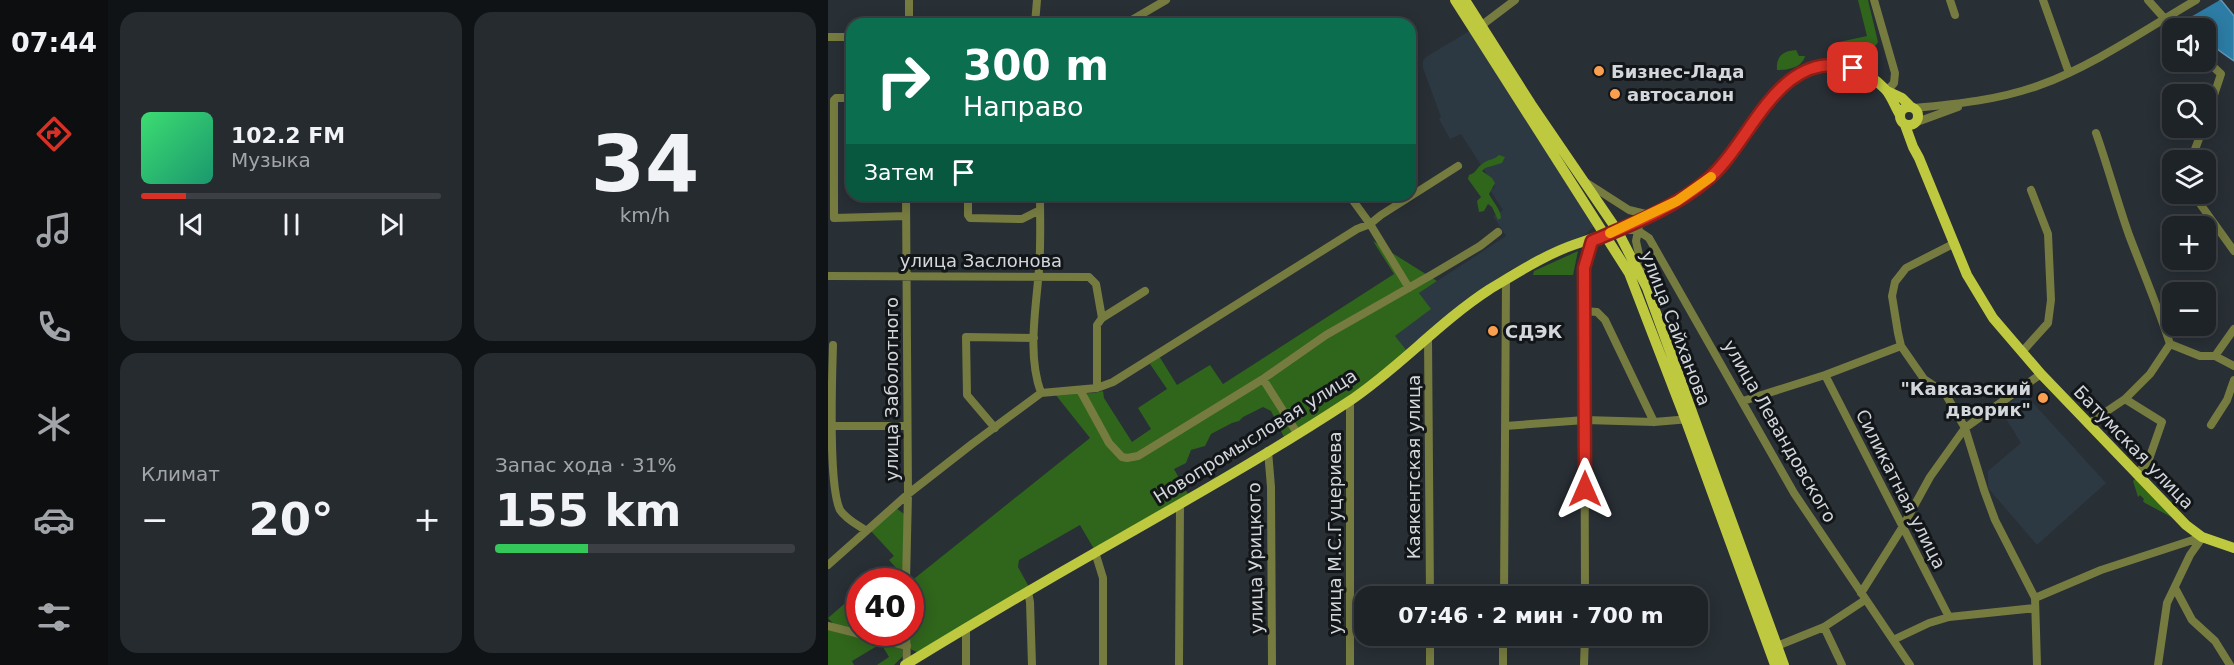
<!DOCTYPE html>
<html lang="ru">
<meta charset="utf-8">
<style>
body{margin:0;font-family:"DejaVu Sans",sans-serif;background:#262b30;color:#f1f3f6;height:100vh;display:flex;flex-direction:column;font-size:22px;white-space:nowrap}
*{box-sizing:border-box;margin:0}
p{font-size:20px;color:#a1a4a8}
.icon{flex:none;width:33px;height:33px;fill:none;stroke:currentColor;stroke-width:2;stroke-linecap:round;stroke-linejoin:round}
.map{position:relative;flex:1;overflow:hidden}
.sheet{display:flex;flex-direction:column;gap:12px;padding:12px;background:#101316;width:720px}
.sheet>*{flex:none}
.top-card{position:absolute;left:18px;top:18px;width:570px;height:183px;border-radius:18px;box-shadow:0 3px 15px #0003,0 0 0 2px #3c4045;background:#0b6e4f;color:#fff;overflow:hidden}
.buttons{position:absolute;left:1334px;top:18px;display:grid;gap:12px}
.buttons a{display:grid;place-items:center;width:54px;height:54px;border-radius:12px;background:#1e2328;box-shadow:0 3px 15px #0003,0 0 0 2px #3c4045;font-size:30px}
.speed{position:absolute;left:18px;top:568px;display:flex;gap:12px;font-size:30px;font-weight:700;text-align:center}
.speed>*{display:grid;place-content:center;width:78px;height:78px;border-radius:50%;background:#1e2328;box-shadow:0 3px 15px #0003,0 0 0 2px #3c4045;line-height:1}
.speed .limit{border:9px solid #d22;background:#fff;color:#111}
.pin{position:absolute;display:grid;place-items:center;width:51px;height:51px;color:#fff;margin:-26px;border-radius:12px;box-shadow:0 3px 9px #0006}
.me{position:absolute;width:66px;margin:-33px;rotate:0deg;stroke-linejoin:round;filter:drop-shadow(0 0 4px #0008)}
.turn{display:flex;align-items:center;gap:21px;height:126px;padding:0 18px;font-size:27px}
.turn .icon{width:78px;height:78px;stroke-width:2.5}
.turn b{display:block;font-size:42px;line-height:51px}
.then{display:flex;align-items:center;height:57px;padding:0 18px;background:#0003;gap:12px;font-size:22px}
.big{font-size:45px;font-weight:700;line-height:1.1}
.sheet .card{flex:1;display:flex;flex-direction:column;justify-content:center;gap:9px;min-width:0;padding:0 21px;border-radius:18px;background:#262b30}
.sheet .dial{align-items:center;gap:0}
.dial b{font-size:78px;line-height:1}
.song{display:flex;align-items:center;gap:18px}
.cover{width:72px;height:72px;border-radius:9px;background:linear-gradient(135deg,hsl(140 70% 55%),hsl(160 70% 35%))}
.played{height:6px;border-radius:3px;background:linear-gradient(90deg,#d93025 15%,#3c4045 15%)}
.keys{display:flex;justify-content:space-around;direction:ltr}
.heat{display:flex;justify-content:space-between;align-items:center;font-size:33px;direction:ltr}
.charge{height:9px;border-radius:4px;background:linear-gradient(90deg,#34c759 31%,#3c4045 0)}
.sheet .tiles{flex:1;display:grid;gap:12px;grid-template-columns:repeat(2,1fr)}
.trip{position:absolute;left:526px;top:586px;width:354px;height:60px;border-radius:18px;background:#1e2328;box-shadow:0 3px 15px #0003,0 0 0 2px #3c4045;font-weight:700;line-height:60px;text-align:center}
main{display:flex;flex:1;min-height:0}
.dock{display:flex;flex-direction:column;width:108px;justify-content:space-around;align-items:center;background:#0c0e10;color:#a1a4a8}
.dock .icon{width:42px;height:42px}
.dock .on{color:#d93025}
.dock b{font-size:27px;color:#f1f3f6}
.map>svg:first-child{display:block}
.built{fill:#2c3943}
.green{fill:#30651c}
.water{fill:#2c7ca5;stroke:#5e97b5;stroke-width:1.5}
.pier{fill:#282f35}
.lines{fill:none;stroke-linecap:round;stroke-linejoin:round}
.minor{stroke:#767b40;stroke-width:8}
.major{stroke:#bfc93f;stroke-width:10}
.route-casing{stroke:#8d1f18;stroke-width:15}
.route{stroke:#d93025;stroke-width:10}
.slow{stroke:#f59e0b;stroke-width:10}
.poi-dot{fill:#fa9f4f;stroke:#131619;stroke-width:2}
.labels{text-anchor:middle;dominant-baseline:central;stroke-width:6;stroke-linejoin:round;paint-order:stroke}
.poi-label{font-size:18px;font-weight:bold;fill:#d3d7db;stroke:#131619;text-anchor:start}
.street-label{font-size:18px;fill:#d3d7db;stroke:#131619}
</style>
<main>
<nav class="dock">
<b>07:44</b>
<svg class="icon on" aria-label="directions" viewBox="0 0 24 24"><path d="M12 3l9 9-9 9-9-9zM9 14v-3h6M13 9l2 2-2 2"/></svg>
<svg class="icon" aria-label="music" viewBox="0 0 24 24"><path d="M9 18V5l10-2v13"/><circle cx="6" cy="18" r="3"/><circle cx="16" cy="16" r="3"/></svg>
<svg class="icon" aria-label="phone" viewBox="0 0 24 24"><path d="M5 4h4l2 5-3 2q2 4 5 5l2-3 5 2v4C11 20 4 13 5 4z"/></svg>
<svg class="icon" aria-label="climate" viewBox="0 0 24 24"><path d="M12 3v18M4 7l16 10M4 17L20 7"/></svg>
<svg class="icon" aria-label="car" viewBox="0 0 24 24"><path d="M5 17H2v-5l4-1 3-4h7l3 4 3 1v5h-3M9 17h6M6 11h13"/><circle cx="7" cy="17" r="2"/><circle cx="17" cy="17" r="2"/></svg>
<svg class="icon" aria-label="filters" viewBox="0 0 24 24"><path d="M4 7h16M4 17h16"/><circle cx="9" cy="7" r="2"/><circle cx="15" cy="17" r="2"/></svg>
</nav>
<section class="sheet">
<div class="tiles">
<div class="card">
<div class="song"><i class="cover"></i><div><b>102.2 FM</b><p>Музыка</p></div></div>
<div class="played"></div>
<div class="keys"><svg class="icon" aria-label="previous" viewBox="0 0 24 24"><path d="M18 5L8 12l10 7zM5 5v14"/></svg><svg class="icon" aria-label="pause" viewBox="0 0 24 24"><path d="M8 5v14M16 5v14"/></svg><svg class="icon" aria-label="next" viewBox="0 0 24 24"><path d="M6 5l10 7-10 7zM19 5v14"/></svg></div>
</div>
<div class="card dial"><b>34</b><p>km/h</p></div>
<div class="card"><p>Климат</p>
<div class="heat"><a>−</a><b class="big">20°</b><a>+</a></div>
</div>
<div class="card"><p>Запас хода · 31%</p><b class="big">155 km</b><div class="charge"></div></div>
</div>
</section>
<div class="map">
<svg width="1406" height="665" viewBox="0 0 1406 665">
<rect width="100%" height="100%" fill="#282f35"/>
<!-- built -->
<path class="built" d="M643 30 766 226 758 234 682 270 579 351 567 336 602 309 591 293 678 236 665 216 675 210 662 190 667 187 633 134 622 139 611 119 613 117 595 68V61L598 57Z
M1196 393 1278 483 1209 545 1160 488V471L1193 443 1172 409Z"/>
<!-- green -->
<path class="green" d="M1030 0H1040L1050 42C1042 54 1037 51 1026 46L1011 51 1008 47 1011 42 1039 36Z
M968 50 971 56H977C974 68 960 70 949 70 948 57 954 51 968 50Z
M671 155 677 157 674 163 657 168 654 171 664 178 667 183 661 194C665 202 673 210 673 218L670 220 664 207 660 204 656 211 651 212 649 201 653 197 640 179 641 175C649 173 649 166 657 162 662 159 666 160 671 155Z
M545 241 609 281 591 293 603 309 567 336 579 351 519 398 456 437 443 411 435 407 415 417 411 421 404 423 383 434 377 446 363 450 358 463 346 469 360 494 266 549 252 525 191 560 190 567 201 587 89 652 82 649V582L262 438 227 394 266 393 275 391 276 398 304 442 323 429 310 408 339 389 322 364 331 356 349 385 382 365 395 384 566 274Z
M750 251 745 275H705L706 271Z
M1308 478 1347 519 1317 503 1315 501 1316 499 1312 495 1310 497 1305 481Z
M68 508 76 514V582H68L62 575 69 569 61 560 66 556 42 530Z
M22 599 31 610 32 633H75L73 641 67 642C48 637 12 634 0 618Z
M0 630 71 648 74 649 75 656 66 665H49L61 657 55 647 49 646 24 661 26 665H0Z"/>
<!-- water -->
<path class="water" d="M1356 0H1393L1406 16V61C1394 52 1377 44 1377 28H1371Z"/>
<!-- pier -->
<path class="pier" d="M1353 0H1392L1361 18Z"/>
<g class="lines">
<!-- minor -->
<path class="minor" d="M1046 0 1067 73 1066 83 1059 91
M1122 0 1127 15
M1215 0 1241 73
M1320 0 1345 28
M81 24V0
M207 24 209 0
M297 24 338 0
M650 28 687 0
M0 37H24
M1377 59 1393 74 1377 122
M24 98H8L6 100V218L78 216
M1086 108C1129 104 1171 100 1212 85 1263 67 1320 28 1368 0
M1089 122 1130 107
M1363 160 1375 128
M759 183 801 210 822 215
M1365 194 1406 251
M78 195 80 494 78 582
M140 195V215L142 218 194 219 212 210
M212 195C212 220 213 245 211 269 208 310 199 354 213 393
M521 195 542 224 553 215 630 166
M811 226 808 241 816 277
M791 230H809L821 238 966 493 1082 665
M1125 244 1078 268 1067 282 1064 296 1070 333 1073 346 1096 379 1117 393 1137 428 1156 490 1167 520 1207 598 1209 665
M0 276 261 277 268 284 274 318
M756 311 769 312 777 320 826 422
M600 337 602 597
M1342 344 1372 356H1387L1406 329
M5 345C4 379 0 485 12 510 18 519 28 524 37 530
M1194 352 1220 323 1223 300 1220 234 1203 190
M1387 356 1406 366
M997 375 1121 617
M435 379 469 433
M269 388V325L274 318 317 291
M252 390 281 443 294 457 299 458 310 456 435 379 498 335 605 274 652 246 670 232
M1297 399 1334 422 1320 462 1308 474
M915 401 997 375 1073 346
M1260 424 1297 399 1322 374 1342 344C1330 307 1315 272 1301 235 1289 201 1280 167 1268 133
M1383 425 1399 400 1406 380
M3 426H78
M677 426 757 420 826 422 862 419
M167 428 139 395 138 337 206 338
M440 451 443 487 444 665
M267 552 275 578V665
M0 565 80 494 144 444 213 393 269 388 285 382 529 229 542 224 581 288
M1347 588 1364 620 1387 641 1402 665
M200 592 202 602 204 665
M1033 593 1074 528 1102 477 1137 428 1213 374
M676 597 678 280
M757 597 756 268 764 241
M1207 598 1273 570 1374 537
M0 626 79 646
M996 627 1014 665
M138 628V665
M78 633 79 665
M602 636V665
M1065 640 1101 623 1121 617 1207 608
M949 646 996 627 1037 600
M351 665 352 504
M522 665V400
M675 665V636
M756 665 757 636
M1330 665 1339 603 1362 555 1374 538"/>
<!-- major -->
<path class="major" d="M627 0 801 273 858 421 947 665
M637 0 703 104 789 230 819 288 956 665
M1059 91 1074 98 1083 107
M1072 116a9 9 0 1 1 18 0a9 9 0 1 1-18 0Z
M1077 125 1085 147 1091 158 1139 275 1165 318 1213 374 1358 525 1374 537 1406 548
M77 665C141 626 205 588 270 551 354 503 439 455 520 402 570 369 611 322 662 289 689 273 718 254 748 244 788 231 828 215 863 192 912 160 928 88 985 69 1012 60 1038 69 1057 89 1063 95 1067 107 1072 115"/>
</g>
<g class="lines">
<defs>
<path id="route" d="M757 489 756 268 764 241C802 225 846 208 878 181 923 145 949 46 1025 68"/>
</defs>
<!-- route casing -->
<use href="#route" class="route-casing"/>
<!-- route -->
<use href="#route" class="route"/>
<!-- slow -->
<path class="slow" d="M782 233 849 201 883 177"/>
</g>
<!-- markers -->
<g class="poi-dot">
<circle cx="771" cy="71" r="6"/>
<circle cx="787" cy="94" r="6"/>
<circle cx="665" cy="331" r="6"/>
<circle cx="1215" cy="398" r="6"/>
</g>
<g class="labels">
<!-- poi labels -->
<g class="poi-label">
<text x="783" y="71">Бизнес-Лада</text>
<text x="799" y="94">автосалон</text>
<text x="677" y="331">СДЭК</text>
<text x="1203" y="388" text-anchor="end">"Кавказский<tspan x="1203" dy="21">дворик"</tspan></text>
</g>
<!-- street labels -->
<g class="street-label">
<text x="153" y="260">улица Заслонова</text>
<text transform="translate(848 328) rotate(69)">улица Сайханова</text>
<text transform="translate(63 389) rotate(-90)">улица Заболотного</text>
<text transform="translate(952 431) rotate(60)">улица Левандовского</text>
<text transform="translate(427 436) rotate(-32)">Новопромысловая улица</text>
<text transform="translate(1306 447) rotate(46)">Батумская улица</text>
<text transform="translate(585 467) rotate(-90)">Каякентская улица</text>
<text transform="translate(1073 489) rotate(63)">Силикатная улица</text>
<text transform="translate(506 533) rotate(-90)">улица М.С.Гуцериева</text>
<text transform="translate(427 558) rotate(-91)">улица Урицкого</text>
</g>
</g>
</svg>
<div class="buttons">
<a><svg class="icon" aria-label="sound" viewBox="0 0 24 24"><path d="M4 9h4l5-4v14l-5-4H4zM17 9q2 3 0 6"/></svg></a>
<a><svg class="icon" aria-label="search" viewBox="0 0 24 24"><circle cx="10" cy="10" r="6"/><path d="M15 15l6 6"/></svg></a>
<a><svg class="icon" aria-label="layers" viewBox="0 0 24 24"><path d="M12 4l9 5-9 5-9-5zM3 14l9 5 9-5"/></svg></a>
<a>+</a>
<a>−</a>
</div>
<div class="speed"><div class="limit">40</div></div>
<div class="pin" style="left:1025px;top:68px;background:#d93025"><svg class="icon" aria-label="arrive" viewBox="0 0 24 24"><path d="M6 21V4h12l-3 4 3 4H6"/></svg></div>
<svg class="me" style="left:757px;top:489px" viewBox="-20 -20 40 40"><path d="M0-17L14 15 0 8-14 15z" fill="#d93025" stroke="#fff" stroke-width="4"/></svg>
<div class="trip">07:46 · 2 мин · 700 m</div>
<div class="top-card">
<div class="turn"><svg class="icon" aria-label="right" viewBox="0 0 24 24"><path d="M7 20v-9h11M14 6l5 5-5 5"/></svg><div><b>300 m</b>Направо</div></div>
<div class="then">Затем<svg class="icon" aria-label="arrive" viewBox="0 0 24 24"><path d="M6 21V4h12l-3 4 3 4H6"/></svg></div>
</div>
</div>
</main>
